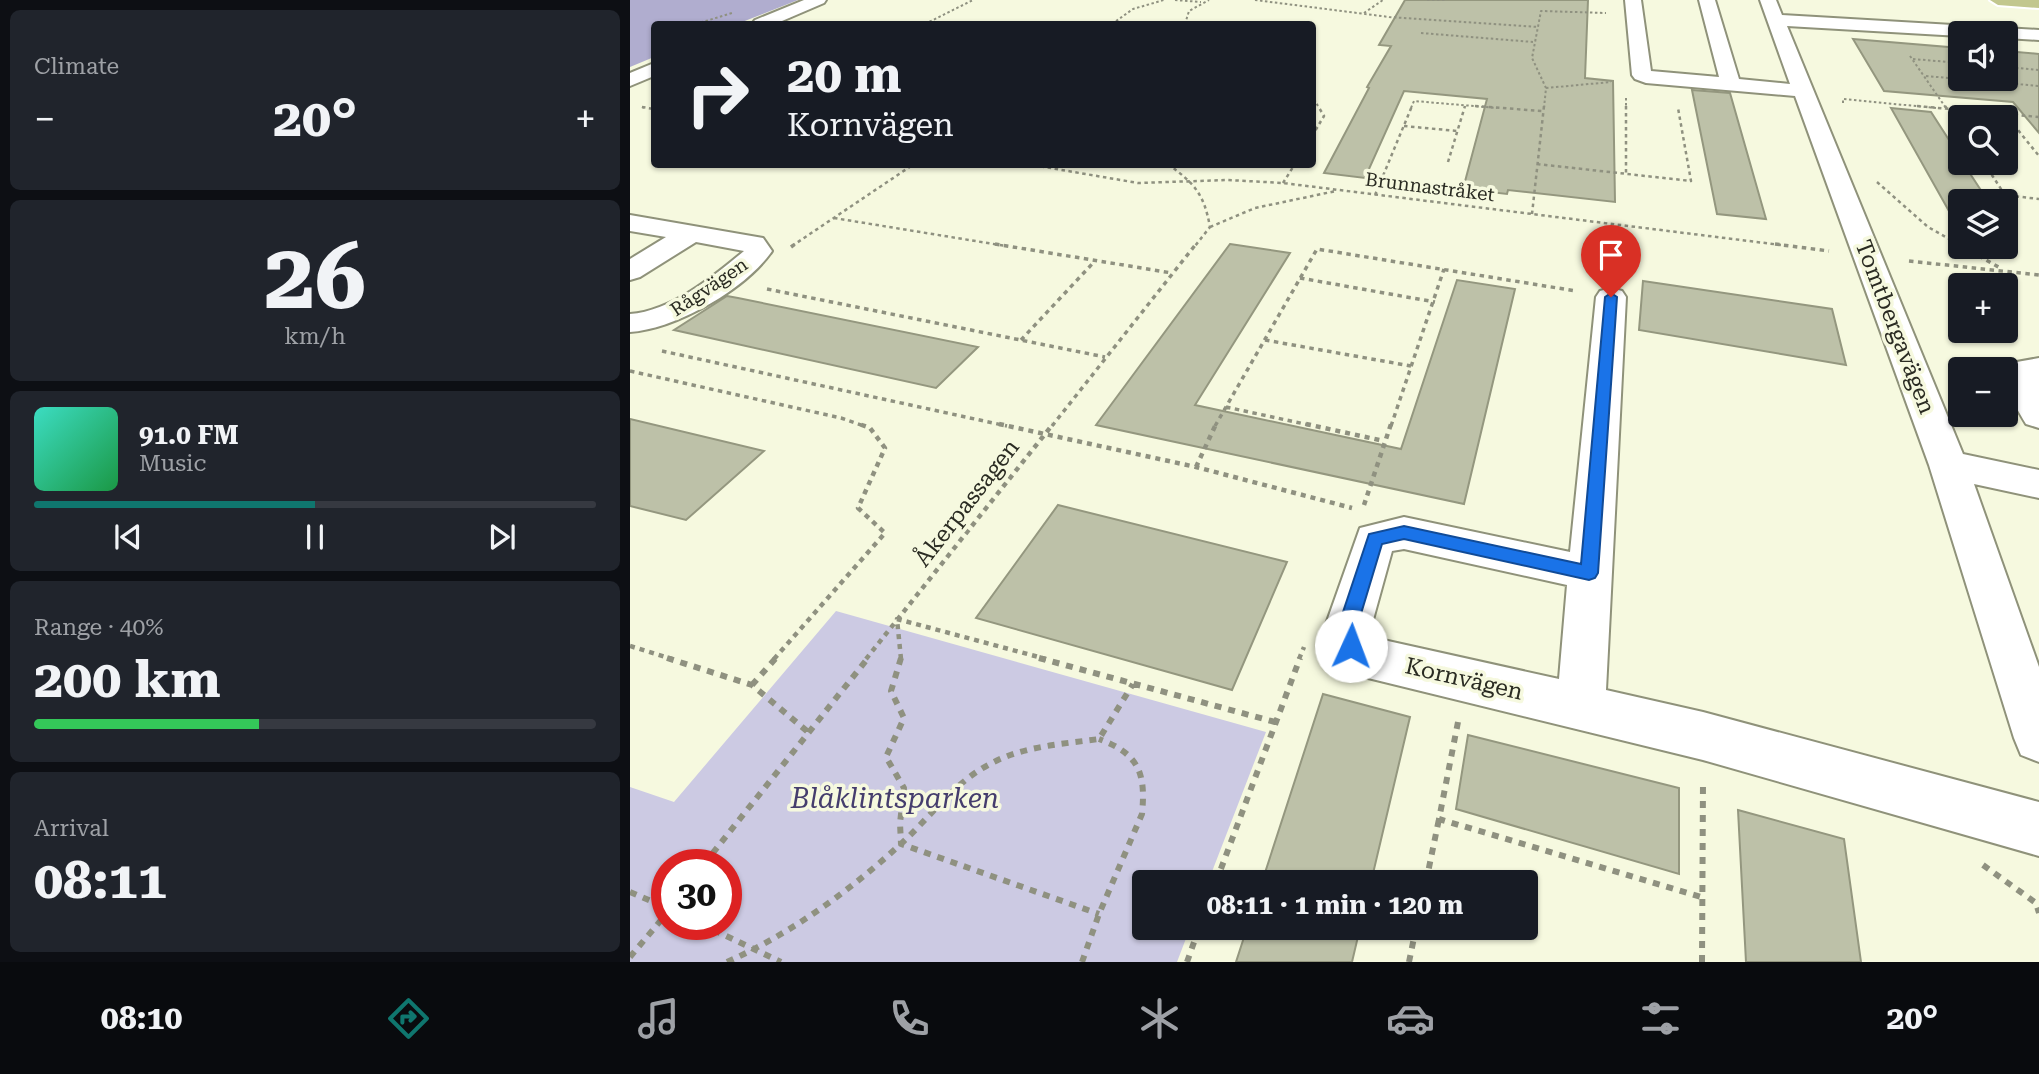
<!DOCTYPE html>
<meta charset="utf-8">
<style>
body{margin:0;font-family:"Roboto Serif",serif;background:#20242c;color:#f1f3f6;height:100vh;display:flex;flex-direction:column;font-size:26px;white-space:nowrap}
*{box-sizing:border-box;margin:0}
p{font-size:23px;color:#9ea1a6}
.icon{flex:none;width:38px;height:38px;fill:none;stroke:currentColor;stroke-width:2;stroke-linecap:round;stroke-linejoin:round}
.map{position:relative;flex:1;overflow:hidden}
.details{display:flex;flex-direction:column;gap:10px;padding:10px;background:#0d0f14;width:630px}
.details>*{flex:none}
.banner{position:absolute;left:21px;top:21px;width:665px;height:147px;border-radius:7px;box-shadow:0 2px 5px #0004;background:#171b24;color:#f1f3f6;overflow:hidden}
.buttons{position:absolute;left:1318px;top:21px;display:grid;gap:14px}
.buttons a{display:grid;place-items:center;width:70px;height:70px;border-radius:7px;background:#171b24;box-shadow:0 2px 5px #0004;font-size:35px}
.speed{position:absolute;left:21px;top:849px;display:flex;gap:14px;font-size:35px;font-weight:700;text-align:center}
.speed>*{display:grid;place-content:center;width:91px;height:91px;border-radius:50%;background:#171b24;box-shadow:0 2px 5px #0004;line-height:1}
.speed .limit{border:10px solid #d22;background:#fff;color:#111}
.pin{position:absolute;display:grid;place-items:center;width:60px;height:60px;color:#fff;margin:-72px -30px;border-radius:50% 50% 50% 0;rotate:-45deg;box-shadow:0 0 7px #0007}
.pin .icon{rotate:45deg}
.me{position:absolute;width:77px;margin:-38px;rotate:2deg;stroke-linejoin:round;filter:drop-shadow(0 0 5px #0008)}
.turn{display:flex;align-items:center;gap:24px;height:147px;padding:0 21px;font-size:32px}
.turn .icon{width:91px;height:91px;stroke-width:2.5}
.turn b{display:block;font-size:49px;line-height:60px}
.big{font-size:52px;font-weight:700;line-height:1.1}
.details .widget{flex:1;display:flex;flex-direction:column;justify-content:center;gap:10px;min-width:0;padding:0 24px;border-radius:10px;background:#20242c}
.details .dial{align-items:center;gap:0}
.dial b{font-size:91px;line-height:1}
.song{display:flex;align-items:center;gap:21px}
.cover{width:84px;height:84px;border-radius:10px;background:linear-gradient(135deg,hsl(170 70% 55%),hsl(140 70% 35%))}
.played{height:7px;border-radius:4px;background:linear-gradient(90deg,#0f766e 50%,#363941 50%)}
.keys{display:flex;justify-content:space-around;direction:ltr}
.heat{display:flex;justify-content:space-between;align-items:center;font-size:38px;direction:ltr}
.charge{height:10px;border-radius:5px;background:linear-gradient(90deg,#34c759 40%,#363941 0)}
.trip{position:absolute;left:502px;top:870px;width:406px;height:70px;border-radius:7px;background:#171b24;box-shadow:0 2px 5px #0004;font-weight:700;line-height:70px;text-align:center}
.tab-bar{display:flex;height:112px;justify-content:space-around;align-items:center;background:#090b0e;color:#9ea1a6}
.tab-bar .icon{width:49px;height:49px}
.tab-bar .selected{color:#0f766e}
.tab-bar b{font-size:32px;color:#f1f3f6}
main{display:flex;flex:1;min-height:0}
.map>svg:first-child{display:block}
.green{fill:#cccae3;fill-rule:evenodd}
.forest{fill:#b0adcf}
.building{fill:#bdc1a8;stroke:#94977f;stroke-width:2}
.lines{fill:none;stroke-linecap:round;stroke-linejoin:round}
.minor-casing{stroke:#8f927a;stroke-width:4}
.major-casing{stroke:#fff;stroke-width:4}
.path-far4{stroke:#8f9180;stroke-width:2;stroke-dasharray:2.5 2.5;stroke-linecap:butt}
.path-far3{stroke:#8f9180;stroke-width:2.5;stroke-dasharray:3.5 3.5;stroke-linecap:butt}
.path-far2{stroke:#8f9180;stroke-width:3.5;stroke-dasharray:4.5 4.5;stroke-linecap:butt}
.path-far1{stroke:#8f9180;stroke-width:4.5;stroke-dasharray:5 5;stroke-linecap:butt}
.path{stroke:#8f9180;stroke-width:6;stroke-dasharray:7 7;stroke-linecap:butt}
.minor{fill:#fff;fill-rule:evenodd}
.major{fill:#c2c78e;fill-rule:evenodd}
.route{fill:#1a73e8;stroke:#114b97;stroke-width:2}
.labels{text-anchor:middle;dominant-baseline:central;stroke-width:7;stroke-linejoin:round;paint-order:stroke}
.far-street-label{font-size:19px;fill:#2a2b22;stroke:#f6f9df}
.street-label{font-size:23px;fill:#2a2b22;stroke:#f6f9df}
.near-park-label{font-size:28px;font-style:italic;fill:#453d6d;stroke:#f6f9df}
</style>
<main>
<section class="details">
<div class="widget"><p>Climate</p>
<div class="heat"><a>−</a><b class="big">20°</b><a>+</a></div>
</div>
<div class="widget dial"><b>26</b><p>km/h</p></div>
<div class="widget">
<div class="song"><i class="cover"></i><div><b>91.0 FM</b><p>Music</p></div></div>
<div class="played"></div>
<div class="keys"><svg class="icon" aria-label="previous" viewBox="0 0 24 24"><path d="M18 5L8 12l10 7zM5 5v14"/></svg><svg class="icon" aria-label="pause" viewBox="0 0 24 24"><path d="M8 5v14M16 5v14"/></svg><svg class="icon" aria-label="next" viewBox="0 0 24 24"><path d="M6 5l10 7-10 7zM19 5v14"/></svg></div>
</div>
<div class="widget"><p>Range · 40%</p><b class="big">200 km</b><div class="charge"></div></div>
<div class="widget"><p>Arrival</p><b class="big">08:11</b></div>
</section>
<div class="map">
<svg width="1409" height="962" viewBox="0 0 1409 962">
<rect width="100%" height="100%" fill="#f6f9df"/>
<!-- green -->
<path class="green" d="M206 611 636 732 578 882H514V928H560L547 962H0V787L44 802ZM37 864H96V924H37Z"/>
<!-- forest -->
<path class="forest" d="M0 0H168L107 24H24V57L0 67Z"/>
<!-- building -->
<path class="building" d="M775 0H958L955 78 983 81 985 202 878 190 877 194 833 189 857 99 774 91 735 178 694 173 739 88 737 87 761 46 749 45Z
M1223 39 1330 48V79H1376V51L1409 54V133L1383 102 1254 91Z
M1062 90 1100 93 1136 219 1087 214Z
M1261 108 1301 112 1330 157V163H1333L1358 201H1330V220H1324Z
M600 244 660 253 565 405 771 449 827 280 885 289 834 504 466 425Z
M1013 281 1202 309 1216 365 1009 330Z
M97 296 108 298 348 347 306 388 44 330Z
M0 419 134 451 56 520 0 506Z
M428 505 657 562 602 690 346 618Z
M693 694 780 717 741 882H632Z
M838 735 1049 788V874L826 809Z
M1108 810 1214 839 1231 962H1116Z
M617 928H730L722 962H606Z"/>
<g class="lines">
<defs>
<path id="minor" d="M174 0H196L194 3 145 24H122L125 20Z
M995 0H1011L1021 71 1089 77 1069 0H1085L1109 79 1160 84 1130 0H1146L1152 15 1409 30V40L1376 38V33H1330V36L1157 26 1333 454 1409 470V498L1344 484 1409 667V762L1391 755 1384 738 1299 465 1165 96 1016 83 1005 79 1002 75Z
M24 63V76L0 86V73Z
M0 215 133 238 142 251C116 289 46 329 0 332V314C41 311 83 277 114 251L66 242 10 277 0 280V259L36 237 0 231Z
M981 288 992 291 996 297 976 690 1073 712 1409 802V856L1073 760 738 678 722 672 705 660 698 646 695 627 730 528 774 517 940 552 966 297 970 291ZM774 549 937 585 929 679 749 639 742 635 741 627 762 551Z
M1409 358V428L1396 424C1386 407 1369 382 1381 363Z"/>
<path id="major" d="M1360 0H1409V8L1368 5Z"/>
</defs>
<!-- minor casing -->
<use href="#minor" class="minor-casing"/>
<!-- major casing -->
<use href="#major" class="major-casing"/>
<!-- path-far4 -->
<path class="path-far4" d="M545 0 571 2
M625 0 759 17 908 27
M797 0H815
M734 13 753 0
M66 24 102 13
M295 24 343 0
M482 24 503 9 534 0
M555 24 559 11 579 0
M791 33 903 42
M1280 56 1316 108
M1283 59 1330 63
M1376 67 1409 70
M1296 76 1409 86
M916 88 981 82
M682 95 689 108
M996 98V108
M1213 103V99L1306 108
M12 107 15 108
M781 108 784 101 867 108
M914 108 916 88 902 58 911 11 976 13"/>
<!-- path-far3 -->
<path class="path-far3" d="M845 106 912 111
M996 106V174
M1287 106 1409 117
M1315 106 1330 127
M12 107 24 109
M1375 114 1409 156
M774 126 827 131
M682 136 694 116 688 106
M818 162 835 106
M1354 163 1375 195 1409 199
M397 164 508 183 598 180 653 183 1159 246
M538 164C565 184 574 194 580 227L565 246
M907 164 1061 181 1048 108
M1247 182 1298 227 1330 245
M653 183 665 164
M745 195 782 106
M902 214 914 106
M204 218 376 246
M580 227 625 208 706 191
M162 246 284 164"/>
<!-- path-far2 -->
<path class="path-far2" d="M365 244 542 273
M1145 244 1199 251
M161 247 165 244
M1333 247 1372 269
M1279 261 1409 275
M670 278 805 302
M137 289 475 357
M391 340 463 263
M635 340 781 366
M32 351 377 426
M0 371 211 418 234 426
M596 407 684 426
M422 426 566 244
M585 426 687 249 946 291
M761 426 814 269"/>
<!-- path-far1 -->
<path class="path-far1" d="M369 424 566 467 722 508
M676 424 754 441
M566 467 586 424
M734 505 761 424
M0 646 42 659
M144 659 255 533 228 508 255 448 240 428 229 424
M236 659 423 424
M271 659 267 619 416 659
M669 659 674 647"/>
<!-- path -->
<path class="path" d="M37 658 122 685 178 732
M271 658 261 691 274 718 256 757 274 788 270 823 271 844 469 914
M409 658 645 722
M122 685 146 658
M828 722 809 819 1071 897
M74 864 238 658
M1353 865 1406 903 1409 913
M586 882 670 658
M796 882 809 819
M0 892 37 908
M71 924 151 962
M0 957 37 913
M97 962C162 933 221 890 273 842 301 816 325 782 360 764 393 746 433 744 469 739L503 684
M452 962 469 914 512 814C516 773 509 754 469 739
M557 962 569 928
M779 962 786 928
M1072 962 1073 782"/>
<!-- minor -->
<use href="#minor" class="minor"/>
<!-- major -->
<use href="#major" class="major"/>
</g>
<!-- route -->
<path class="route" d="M981 293 987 297 968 573 965 578 959 580 774 539 752 544 727 627 731 646 728 652 721 654 714 652 708 627 739 534 774 526 951 564 975 297Z"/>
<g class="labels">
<!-- far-street labels -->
<g class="far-street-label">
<text transform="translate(800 187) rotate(7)">Brunnastråket</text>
<text transform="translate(79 287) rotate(-34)">Rågvägen</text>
</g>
<!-- street labels -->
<g class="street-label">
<text transform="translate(1265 327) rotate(69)">Tomtbergavägen</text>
<text transform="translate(337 503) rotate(-52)">Åkerpassagen</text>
<text transform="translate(834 679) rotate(13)">Kornvägen</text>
</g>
<!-- near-park labels -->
<g class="near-park-label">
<text x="265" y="798">Blåklintsparken</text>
</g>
</g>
</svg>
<div class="buttons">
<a><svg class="icon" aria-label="sound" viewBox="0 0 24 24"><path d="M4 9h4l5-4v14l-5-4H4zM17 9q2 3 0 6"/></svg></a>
<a><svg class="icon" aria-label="search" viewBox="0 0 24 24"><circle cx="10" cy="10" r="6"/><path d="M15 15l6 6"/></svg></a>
<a><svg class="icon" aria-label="layers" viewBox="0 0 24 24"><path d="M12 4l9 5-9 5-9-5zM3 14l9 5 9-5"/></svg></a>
<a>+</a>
<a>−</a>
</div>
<div class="speed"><div class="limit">30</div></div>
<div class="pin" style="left:981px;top:297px;background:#d93025"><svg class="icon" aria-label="arrive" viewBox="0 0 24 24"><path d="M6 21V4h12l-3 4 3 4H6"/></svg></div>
<svg class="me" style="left:721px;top:646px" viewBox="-20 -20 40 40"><circle r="19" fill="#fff"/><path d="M0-13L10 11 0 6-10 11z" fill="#1a73e8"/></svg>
<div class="trip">08:11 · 1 min · 120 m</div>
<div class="banner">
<div class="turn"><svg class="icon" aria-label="right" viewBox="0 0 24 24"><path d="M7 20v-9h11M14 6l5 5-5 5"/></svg><div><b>20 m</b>Kornvägen</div></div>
</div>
</div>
</main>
<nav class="tab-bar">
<b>08:10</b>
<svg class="icon selected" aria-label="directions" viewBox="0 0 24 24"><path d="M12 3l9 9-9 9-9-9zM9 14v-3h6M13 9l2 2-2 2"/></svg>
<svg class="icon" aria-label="music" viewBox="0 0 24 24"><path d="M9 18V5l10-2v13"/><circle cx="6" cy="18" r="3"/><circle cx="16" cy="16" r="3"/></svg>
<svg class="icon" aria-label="phone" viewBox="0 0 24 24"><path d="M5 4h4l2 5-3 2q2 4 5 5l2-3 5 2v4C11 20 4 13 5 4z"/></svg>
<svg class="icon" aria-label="climate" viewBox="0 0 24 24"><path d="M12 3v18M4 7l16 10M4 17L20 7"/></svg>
<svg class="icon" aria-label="car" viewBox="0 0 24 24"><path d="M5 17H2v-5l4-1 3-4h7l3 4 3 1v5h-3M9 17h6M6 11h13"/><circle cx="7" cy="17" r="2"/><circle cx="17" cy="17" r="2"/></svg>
<svg class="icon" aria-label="filters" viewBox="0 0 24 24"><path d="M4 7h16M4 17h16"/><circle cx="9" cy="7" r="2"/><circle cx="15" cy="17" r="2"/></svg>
<b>20°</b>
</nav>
